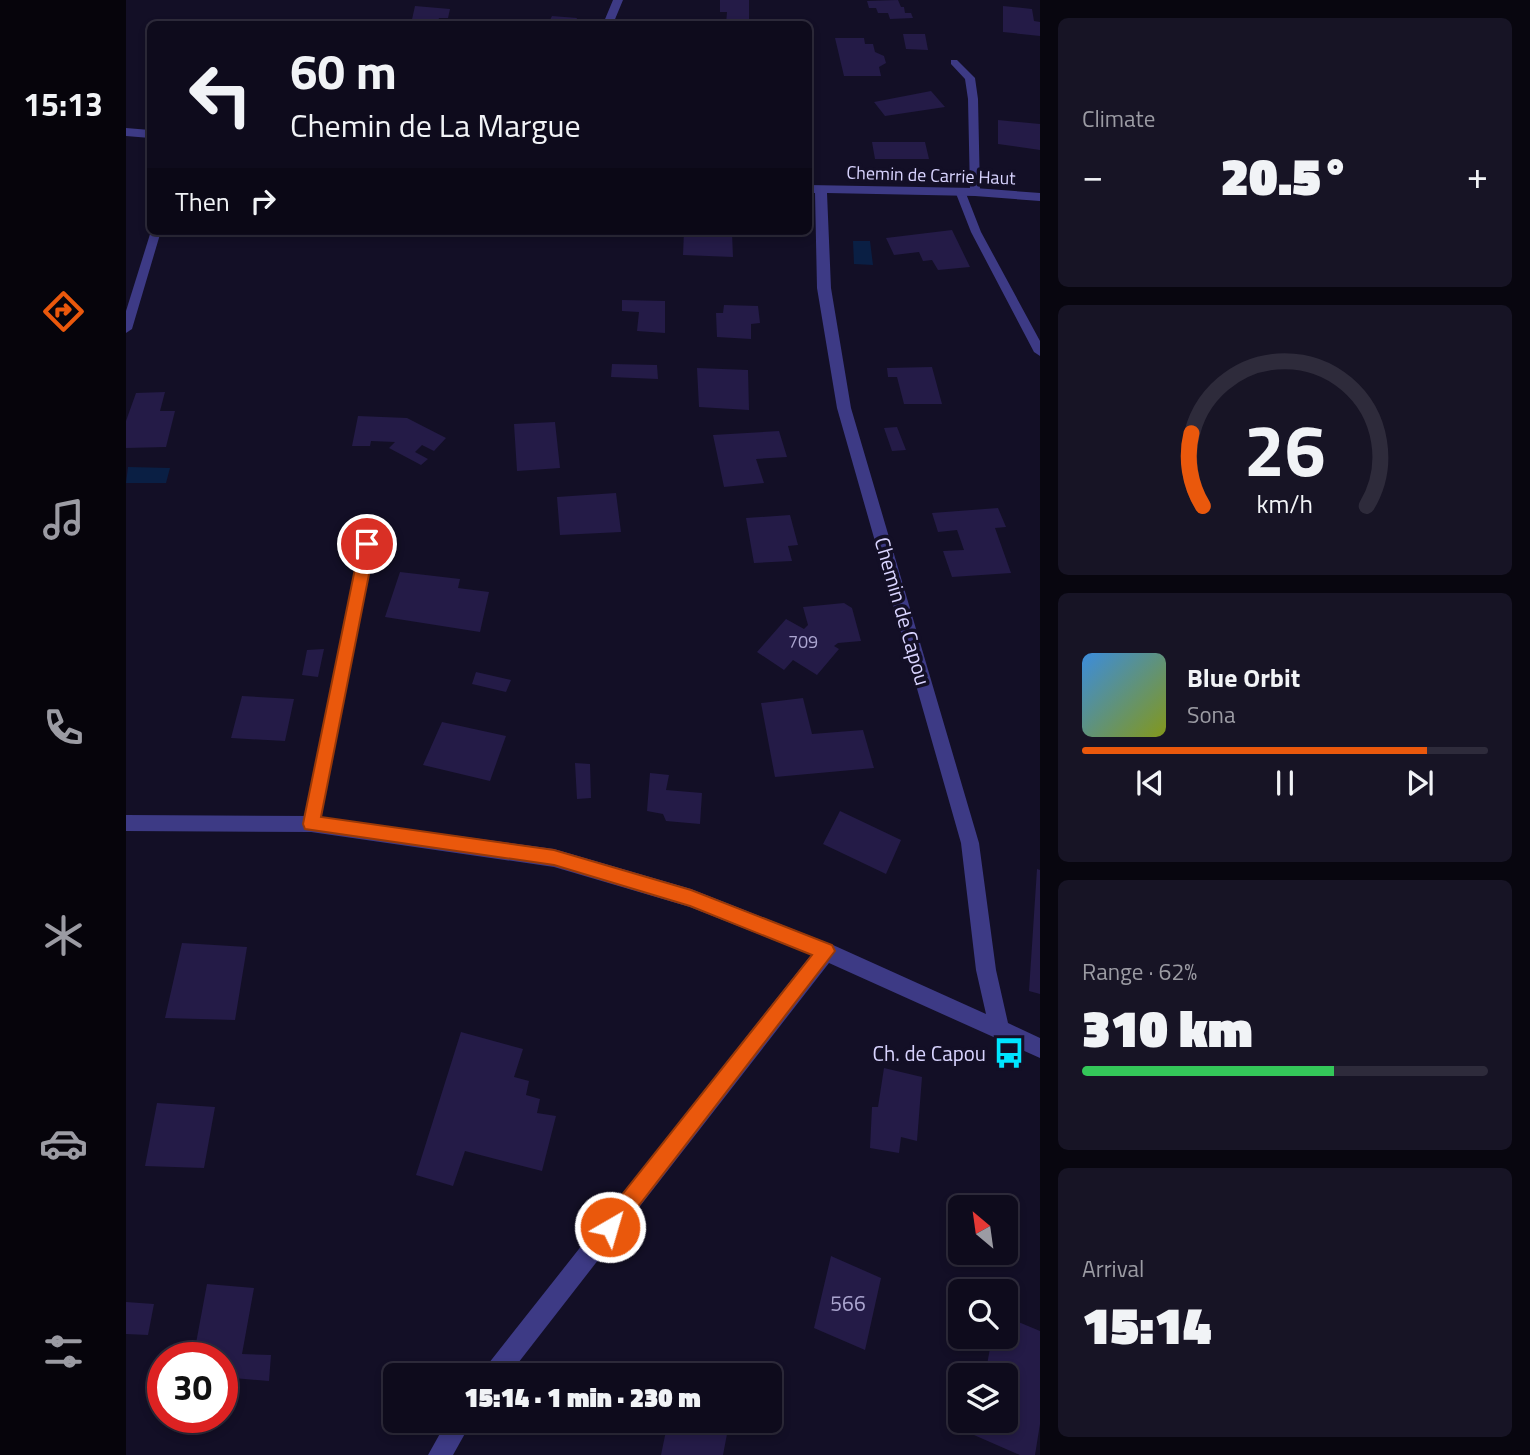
<!DOCTYPE html>
<meta charset="utf-8">
<style>
body{margin:0;font-family:"Titillium Web",sans-serif;background:#171425;color:#f1f3f6;height:100vh;display:flex;flex-direction:column;font-size:26px;white-space:nowrap}
*{box-sizing:border-box;margin:0}
p{font-size:23px;color:#9b9ba3}
.icon{flex:none;width:38px;height:38px;fill:none;stroke:currentColor;stroke-width:2;stroke-linecap:round;stroke-linejoin:round}
.map{position:relative;flex:1;overflow:hidden}
.details{display:flex;flex-direction:column;gap:18px;padding:18px;background:#08060f;width:490px}
.details>*{flex:none}
.banner{position:absolute;left:21px;top:21px;width:665px;height:214px;border-radius:10px;box-shadow:0 4px 10px #0003,0 0 0 2px #2e2b3b;background:#0e0b1c;color:#f1f3f6;overflow:hidden}
.needle{width:46px;rotate:331deg}
.buttons{position:absolute;left:822px;top:1195px;display:grid;gap:14px}
.buttons a{display:grid;place-items:center;width:70px;height:70px;border-radius:10px;background:#0e0b1c;box-shadow:0 4px 10px #0003,0 0 0 2px #2e2b3b;font-size:35px}
.speed{position:absolute;left:21px;top:1342px;display:flex;gap:14px;font-size:35px;font-weight:700;text-align:center}
.speed>*{display:grid;place-content:center;width:91px;height:91px;border-radius:50%;background:#0e0b1c;box-shadow:0 4px 10px #0003,0 0 0 2px #2e2b3b;line-height:1}
.speed .limit{border:10px solid #d22;background:#fff;color:#111}
.pin{position:absolute;display:grid;place-items:center;width:60px;height:60px;color:#fff;margin:-30px;border:4px solid #fff;border-radius:50%;box-shadow:0 2px 7px #0007}
.me{position:absolute;width:77px;margin:-38px;rotate:38deg;stroke-linejoin:round;filter:drop-shadow(0 0 5px #0008)}
.turn{display:flex;align-items:center;gap:24px;height:147px;padding:0 28px;font-size:32px}
.turn .icon{width:91px;height:91px;stroke-width:2.5}
.turn b{display:block;font-size:49px;line-height:60px}
.then{display:flex;align-items:center;height:66px;padding:0 28px;background:#0003;gap:14px;font-size:26px}
.big{font-size:52px;font-weight:800;line-height:1.1}
.details .card{flex:1;display:flex;flex-direction:column;justify-content:center;gap:10px;min-width:0;padding:0 24px;border-radius:10px;background:#171425}
.details .dial{align-items:center;gap:0}
.dial svg{height:182px;overflow:visible;fill:none;stroke:#2e2b3b;stroke-width:7;stroke-linecap:round;text-anchor:middle}
.dial text{fill:#f1f3f6;stroke:none}
.song{display:flex;align-items:center;gap:21px}
.cover{width:84px;height:84px;border-radius:10px;background:linear-gradient(135deg,hsl(210 70% 55%),hsl(70 70% 35%))}
.played{height:7px;border-radius:4px;background:linear-gradient(90deg,#ea580c 85%,#2e2b3b 85%)}
.keys{display:flex;justify-content:space-around;direction:ltr}
.heat{display:flex;justify-content:space-between;align-items:center;font-size:38px;direction:ltr}
.charge{height:10px;border-radius:5px;background:linear-gradient(90deg,#34c759 62%,#2e2b3b 0)}
.trip{position:absolute;left:257px;top:1363px;width:399px;height:70px;border-radius:10px;background:#0e0b1c;box-shadow:0 4px 10px #0003,0 0 0 2px #2e2b3b;font-weight:800;line-height:70px;text-align:center}
main{display:flex;flex:1;min-height:0}
.menu{display:flex;flex-direction:column;width:126px;justify-content:space-around;align-items:center;background:#06040b;color:#9b9ba3}
.menu .icon{width:49px;height:49px}
.menu .active{color:#ea580c}
.menu b{font-size:32px;color:#f1f3f6}
.map>svg:first-child{display:block}
.water{fill:#0a1f44}
.building{fill:#241b47}
.lines{fill:none;stroke-linecap:round;stroke-linejoin:round}
.service{fill:#3d3a85;fill-rule:evenodd}
.minor{fill:#3d3a85;fill-rule:evenodd}
.route{fill:#ea580c;stroke:#983908;stroke-width:2}
.labels{text-anchor:middle;dominant-baseline:central;stroke-width:7;stroke-linejoin:round;paint-order:stroke}
.far-street-label{font-size:18px;fill:#d9d4ff;stroke:#130f26}
.number-label{font-size:18px;fill:#aca6d1}
.street-label{font-size:21px;fill:#d9d4ff;stroke:#130f26}
.poi-label{font-size:21px;fill:#d9d4ff;stroke:#130f26;text-anchor:end}
.near-number-label{font-size:21px;fill:#aca6d1}
</style>
<main>
<nav class="menu">
<b>15:13</b>
<svg class="icon active" aria-label="directions" viewBox="0 0 24 24"><path d="M12 3l9 9-9 9-9-9zM9 14v-3h6M13 9l2 2-2 2"/></svg>
<svg class="icon" aria-label="music" viewBox="0 0 24 24"><path d="M9 18V5l10-2v13"/><circle cx="6" cy="18" r="3"/><circle cx="16" cy="16" r="3"/></svg>
<svg class="icon" aria-label="phone" viewBox="0 0 24 24"><path d="M5 4h4l2 5-3 2q2 4 5 5l2-3 5 2v4C11 20 4 13 5 4z"/></svg>
<svg class="icon" aria-label="climate" viewBox="0 0 24 24"><path d="M12 3v18M4 7l16 10M4 17L20 7"/></svg>
<svg class="icon" aria-label="car" viewBox="0 0 24 24"><path d="M5 17H2v-5l4-1 3-4h7l3 4 3 1v5h-3M9 17h6M6 11h13"/><circle cx="7" cy="17" r="2"/><circle cx="17" cy="17" r="2"/></svg>
<svg class="icon" aria-label="filters" viewBox="0 0 24 24"><path d="M4 7h16M4 17h16"/><circle cx="9" cy="7" r="2"/><circle cx="15" cy="17" r="2"/></svg>
</nav>
<div class="map">
<svg width="914" height="1455" viewBox="0 0 914 1455">
<rect width="100%" height="100%" fill="#130f26"/>
<!-- water -->
<path class="water" d="M727 241H744L747 265 728 264Z
M2 467H3L44 468 40 483H0Z"/>
<!-- building -->
<path class="building" d="M594 0H623V24H600L601 12H594Z
M772 0 775 7H778L779 13H785L787 18 764 19 762 13H752L750 8H743L741 1Z
M289 6 324 9 322 18H313L311 24H285Z
M877 6 906 9 908 21 914 22V36L877 32Z
M426 16 451 18 449 24H422Z
M777 34H799L802 50 780 49Z
M709 38H738L739 44H747L749 52 758 56 760 63 753 67 755 76H718Z
M805 91 819 107 759 116 748 102Z
M872 120 914 124V150L872 144Z
M746 142H799L803 159H749Z
M826 230 844 267 812 270 806 260 797 261 793 252 768 255 760 238Z
M558 231 606 233 607 257 557 255Z
M496 300 539 301V333L511 331 513 312 496 311Z
M598 305 632 306 634 323 625 324V339L591 337 590 313H597Z
M486 364 531 365 532 379 485 377Z
M806 367 816 404H778L771 377H762L761 368Z
M571 368 622 370 623 410 573 407Z
M39 392 34 411H49L40 447 0 448V421L10 393Z
M232 416 281 418 320 438 308 451 296 445 289 452 302 459 295 465 263 448 269 442 245 441 244 446H226Z
M429 422 434 468 391 471 388 424Z
M771 427 780 450 766 451 758 428Z
M653 431 661 457 630 459 638 483 598 487 587 435Z
M490 493 495 532 434 535 431 497Z
M872 508 880 527 869 528 885 573 826 577 817 551 838 550 831 530 812 532 806 513Z
M664 515 672 545 662 546 666 561 628 563 620 518Z
M274 572 334 579 332 588 363 592 354 632 259 617Z
M718 603 726 608 735 641 712 643 708 646 713 649 691 675 667 660 658 670 631 652 660 619 678 629 682 625 677 607Z
M198 649 192 677 176 675 181 650Z
M350 672 385 680 380 692 346 684Z
M116 696 168 699 159 741 105 738Z
M677 698 686 734 737 730 748 768 649 777 635 703Z
M316 722 380 736 364 781 297 765Z
M449 763 464 764 465 798 451 799Z
M524 773 543 775 540 790 576 793 574 824 540 821 537 814 521 811Z
M714 811 775 840 760 874 697 844Z
M911 869 914 870V994L903 991Z
M56 943 121 947 109 1020 39 1018Z
M335 1032 397 1049 388 1077 403 1081 400 1095 414 1099 411 1113 430 1116 416 1171 339 1151 327 1186 290 1175Z
M758 1068 796 1077 791 1141 775 1137 773 1153 744 1148 746 1107H752Z
M31 1103 89 1107 78 1168 19 1166Z
M705 1256 755 1278 739 1350 688 1328Z
M81 1284 128 1288 116 1354 145 1355 143 1381 96 1377V1358H52L53 1352 68 1354Z
M0 1302 28 1304 22 1335 0 1334Z
M880 1317 914 1331V1424L909 1455H894L848 1435 850 1421H880V1376H859L866 1337H880Z
M542 1421H563L601 1434 597 1455H535Z"/>
<g class="lines">
<!-- service -->
<path class="service" d="M825 60H831L849 78 852 99 854 192 849 195 844 192 842 99 839 79 825 64Z
M834 188 839 191 855 232 914 341V356L908 352 845 232 829 191Z
M25 231H35L6 329 0 333V311Z
M241 539 247 544 192 824 190 829 185 831 180 829 178 824 235 544Z"/>
<!-- minor -->
<path class="minor" d="M487 0H497L487 24H477Z
M0 128 24 130V138L0 136Z
M682 185 849 188 914 193V201L849 196 701 193 705 288 725 408 853 843 870 970 882 1023 914 1038V1058L703 963 382 1376H356L359 1368 685 955 564 907 428 867 185 832 0 831V815L185 816 428 849 565 889 707 945 860 1014 850 970 835 843 711 408 691 288 689 193H682Z
M321 1421H346L327 1455H302Z"/>
</g>
<!-- route -->
<path class="route" d="M241 538 249 544 195 817 428 850 565 890 706 945 709 951 491 1234 484 1237 476 1234 474 1227 476 1220 686 955 564 906 428 865 179 829 177 824 234 544Z"/>
<!-- icons -->
<defs>
<symbol id="bus-bare" viewBox="-9 -9 18 18"><path d="M-5-6H5V4H4V6H2V4H-2V6H-4V4H-5ZM-3.5-4V0h7V-4ZM-3.5 1.2v1.5H-2V1.2ZM2 1.2v1.5H3.5V1.2Z" fill="#00e5ff" stroke="#130f26" stroke-width="2.5" paint-order="stroke"/></symbol>
</defs>
<g fill-rule="evenodd">
<use href="#bus-bare" x="861" y="1031" width="44" height="44"/>
</g>
<g class="labels">
<!-- far-street labels -->
<g class="far-street-label">
<text transform="translate(805 175) rotate(2)">Chemin de Carrie Haut</text>
</g>
<!-- number labels -->
<g class="number-label">
<text x="677" y="641">709</text>
</g>
<!-- street labels -->
<g class="street-label">
<text transform="translate(777 611) rotate(74)">Chemin de Capou</text>
</g>
<!-- poi labels -->
<g class="poi-label">
<text x="860" y="1053">Ch. de Capou</text>
</g>
<!-- near-number labels -->
<g class="near-number-label">
<text x="722" y="1303">566</text>
</g>
</g>
</svg>
<div class="buttons">
<a><svg class="needle" viewBox="-14 -14 28 28"><path d="M0-13l5 13h-10z" fill="#e53935"/><path d="M0 13l5-13h-10z" fill="#9b9ba3"/></svg></a>
<a><svg class="icon" aria-label="search" viewBox="0 0 24 24"><circle cx="10" cy="10" r="6"/><path d="M15 15l6 6"/></svg></a>
<a><svg class="icon" aria-label="layers" viewBox="0 0 24 24"><path d="M12 4l9 5-9 5-9-5zM3 14l9 5 9-5"/></svg></a>
</div>
<div class="speed"><div class="limit">30</div></div>
<div class="pin" style="left:241px;top:544px;background:#d93025"><svg class="icon" aria-label="arrive" viewBox="0 0 24 24"><path d="M6 21V4h12l-3 4 3 4H6"/></svg></div>
<svg class="me" style="left:484px;top:1227px" viewBox="-20 -20 40 40"><circle r="17" fill="#ea580c" stroke="#fff" stroke-width="3"/><path d="M0-11L8 9 0 5-8 9z" fill="#fff"/></svg>
<div class="trip">15:14 · 1 min · 230 m</div>
<div class="banner">
<div class="turn"><svg class="icon" aria-label="left" viewBox="0 0 24 24"><path d="M17 20v-9H6M10 6l-5 5 5 5"/></svg><div><b>60 m</b>Chemin de La Margue</div></div>
<div class="then">Then<svg class="icon" aria-label="right" viewBox="0 0 24 24"><path d="M7 20v-9h11M14 6l5 5-5 5"/></svg></div>
</div>
</div>
<section class="details">
<div class="card"><p>Climate</p>
<div class="heat"><a>−</a><b class="big">20.5°</b><a>+</a></div>
</div>
<div class="card dial"><svg viewBox="0 0 100 80">
<path d="M14 69A42 42 0 1 1 86 69"/>
<path d="M14 69A42 42 0 0 1 9 37" stroke="#ea580c"/>
<text x="50" y="56" font-size="32" font-weight="700">26</text>
<text x="50" y="72" font-size="11">km/h</text>
</svg></div>
<div class="card">
<div class="song"><i class="cover"></i><div><b>Blue Orbit</b><p>Sona</p></div></div>
<div class="played"></div>
<div class="keys"><svg class="icon" aria-label="previous" viewBox="0 0 24 24"><path d="M18 5L8 12l10 7zM5 5v14"/></svg><svg class="icon" aria-label="pause" viewBox="0 0 24 24"><path d="M8 5v14M16 5v14"/></svg><svg class="icon" aria-label="next" viewBox="0 0 24 24"><path d="M6 5l10 7-10 7zM19 5v14"/></svg></div>
</div>
<div class="card"><p>Range · 62%</p><b class="big">310 km</b><div class="charge"></div></div>
<div class="card"><p>Arrival</p><b class="big">15:14</b></div>
</section>
</main>
